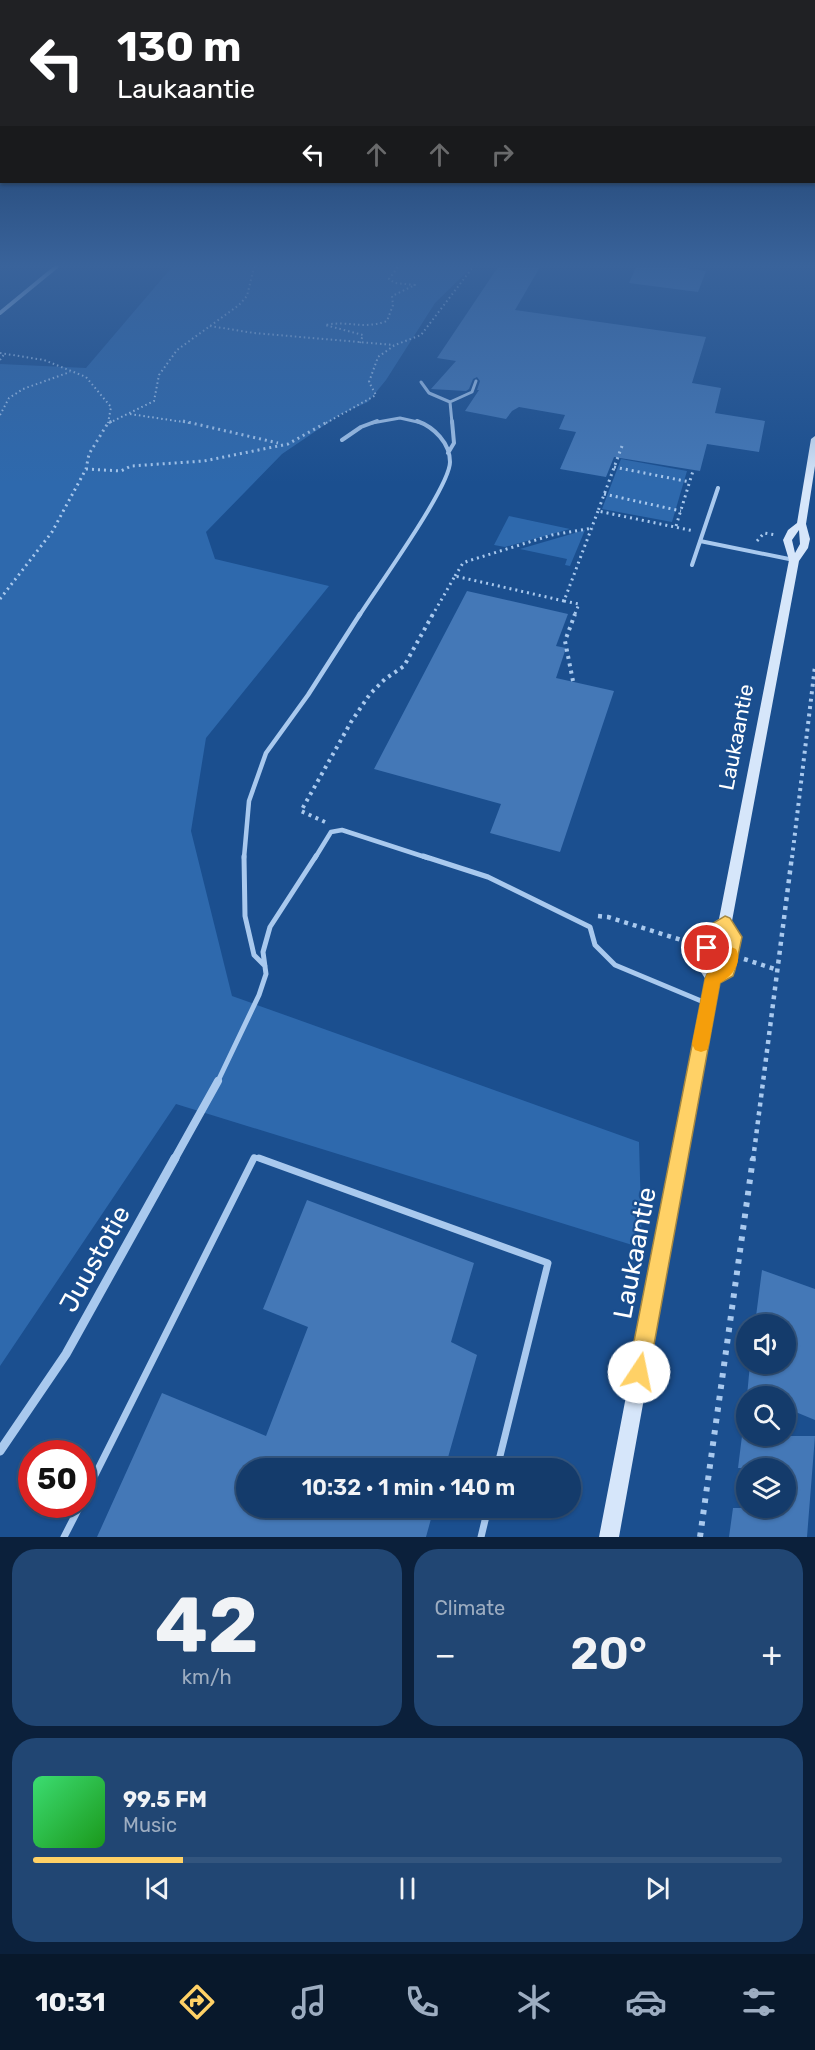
<!DOCTYPE html>
<meta charset="utf-8">
<style>
body{margin:0;font-family:Rubik,sans-serif;background:#214673;color:#f1f3f6;height:100vh;display:flex;flex-direction:column;font-size:22px;white-space:nowrap}
*{box-sizing:border-box;margin:0}
p{font-size:20px;color:#9dadc1}
.icon{flex:none;width:33px;height:33px;fill:none;stroke:currentColor;stroke-width:2;stroke-linecap:round;stroke-linejoin:round}
.map{position:relative;height:1537px;overflow:hidden}
.drawer{display:flex;flex-direction:column;gap:12px;padding:12px;background:#0b203b;flex:1}
.drawer>*{flex:none}
.banner{position:absolute;left:0px;top:0px;width:816px;height:183px;box-shadow:0 2px 4px #0004,0 0 0 2px #33557e;background:#202124;color:#fff;overflow:hidden}
.fabs{position:absolute;left:736px;top:1314px;display:grid;gap:12px}
.fabs a{display:grid;place-items:center;width:60px;height:60px;border-radius:50%;background:#143b6b;box-shadow:0 2px 4px #0004,0 0 0 2px #33557e;font-size:30px}
.speed{position:absolute;left:18px;top:1440px;display:flex;gap:12px;font-size:30px;font-weight:700;text-align:center}
.speed>*{display:grid;place-content:center;width:78px;height:78px;border-radius:50%;background:#143b6b;box-shadow:0 2px 4px #0004,0 0 0 2px #33557e;line-height:1}
.speed .limit{border:9px solid #d22;background:#fff;color:#111}
.pin{position:absolute;display:grid;place-items:center;width:51px;height:51px;color:#fff;margin:-26px;border:3px solid #fff;border-radius:50%;box-shadow:0 2px 6px #0007}
.me{position:absolute;width:66px;margin:-33px;rotate:11deg;stroke-linejoin:round;filter:drop-shadow(0 0 4px #0008)}
.turn{display:flex;align-items:center;gap:21px;height:126px;padding:0 18px;font-size:27px}
.turn .icon{width:78px;height:78px;stroke-width:2.5}
.turn b{display:block;font-size:42px;line-height:51px}
.lanes{display:flex;align-items:center;height:57px;padding:0 18px;background:#0003;justify-content:center;gap:30px;direction:ltr}
.lanes .off{opacity:.35}
.big{font-size:45px;font-weight:600;line-height:1.1}
.drawer .tile{flex:1;display:flex;flex-direction:column;justify-content:center;gap:9px;min-width:0;padding:0 21px;border-radius:24px;background:#214673}
.drawer .dial{align-items:center;gap:0}
.dial b{font-size:78px;line-height:1}
.song{display:flex;align-items:center;gap:18px}
.cover{width:72px;height:72px;border-radius:9px;background:linear-gradient(135deg,hsl(140 70% 55%),hsl(120 70% 35%))}
.played{height:6px;border-radius:3px;background:linear-gradient(90deg,#ffd166 20%,#33557e 20%)}
.keys{display:flex;justify-content:space-around;direction:ltr}
.heat{display:flex;justify-content:space-between;align-items:center;font-size:33px;direction:ltr}
.drawer .tiles{flex:1;display:grid;gap:12px;grid-template-columns:1fr 1fr}
.tile:last-child{grid-column:span 2}
.trip{position:absolute;left:236px;top:1458px;width:345px;height:60px;border-radius:30px;background:#143b6b;box-shadow:0 2px 4px #0004,0 0 0 2px #33557e;font-weight:600;line-height:60px;text-align:center}
.dock{display:flex;height:96px;justify-content:space-around;align-items:center;background:#08182b;color:#9dadc1}
.dock .icon{width:42px;height:42px}
.dock .on{color:#ffd166}
.dock b{font-size:27px;color:#f1f3f6}
.map>svg:first-child{display:block}
.green{fill:#2e69ad}
.building{fill:#4478b7}
.lines{fill:none;stroke-linecap:round;stroke-linejoin:round}
.path-far4{stroke:#a9c9ee;stroke-width:2;stroke-dasharray:1.5 3;stroke-linecap:butt}
.path-far3{stroke:#a9c9ee;stroke-width:3;stroke-dasharray:2 4;stroke-linecap:butt}
.path-far2{stroke:#a9c9ee;stroke-width:4;stroke-dasharray:3 4.5;stroke-linecap:butt}
.path-far1{stroke:#a9c9ee;stroke-width:4.5;stroke-dasharray:4 5;stroke-linecap:butt}
.path{stroke:#a9c9ee;stroke-width:6;stroke-dasharray:4.5 7;stroke-linecap:butt}
.service-far4{stroke:#a9c9ee;stroke-width:3}
.service-far3{stroke:#a9c9ee;stroke-width:4}
.service-far2{stroke:#a9c9ee;stroke-width:4.5}
.service-far1{stroke:#a9c9ee;stroke-width:5}
.service{stroke:#a9c9ee;stroke-width:7}
.minor-far2{stroke:#a9c9ee;stroke-width:4}
.minor-far1{stroke:#a9c9ee;stroke-width:8}
.minor{stroke:#a9c9ee;stroke-width:9}
.secondary{fill:#d6e6fa;fill-rule:evenodd}
.route{fill:#ffd166;stroke:#a68842;stroke-width:1.5}
.slow{fill:#f59e0b}
.labels{text-anchor:middle;dominant-baseline:central;stroke-width:4.5;stroke-linejoin:round;paint-order:stroke}
.street-label{font-size:21px;fill:#fff;stroke:#1b4f8f}
.near-street-label{font-size:26px;fill:#fff;stroke:#1b4f8f}
</style>
<div class="map">
<svg width="815" height="1537" viewBox="0 0 815 1537">
<rect width="100%" height="100%" fill="#1b4f8f"/>
<!-- green -->
<path class="green" d="M172 267H472L435 303 386 380 368 402 341 414 282 454 206 532 215 559 329 586 206 738 191 831 232 996 639 1142 642 1248 176 1104 0 1366V364L86 368Z
M621 459 687 471 672 522 602 509Z
M509 516 570 529 505 547 494 545Z
M585 530 570 566 565 565 567 559 520 549Z"/>
<!-- building -->
<path class="building" d="M498 267H540L515 310 706 337 692 383 721 388 715 413 765 421 759 452 707 444 700 471 614 457 606 477 560 469 576 432 559 429 565 415 519 407 512 411 506 419 465 411 479 390H477L480 381 477 377 473 379 469 389 466 391 431 389 456 361 437 358Z
M636 267H678L706 271 698 292 629 283Z
M467 591 568 614 556 646 566 648 556 678 614 691 560 852 490 833 501 804 374 769Z
M307 1200 474 1263 451 1342 477 1355 445 1468H246V1508H434L426 1537H97L162 1393 266 1436 308 1327 263 1309Z
M762 1270 815 1289V1420L786 1408V1396H747L750 1364H786V1324H755Z
M742 1436H815L807 1537H729L733 1508H786V1468H738Z"/>
<g class="lines">
<!-- path-far4 -->
<path class="path-far4" d="M210 326 254 333 394 345
M360 343 363 335 325 325C350 320 362 330 387 321L393 305 392 296 415 285 395 283 389 279 398 267
M0 353 44 360 86 377 111 407 108 423
M0 360 5 353
M130 414 190 423
M0 415 9 398 23 389 70 372
M109 423 154 401 159 375 177 350 239 305 247 296 254 267
M326 423 376 395 369 382 378 357 395 345 421 335 473 267"/>
<!-- path-far3 -->
<path class="path-far3" d="M183 421 278 443
M622 446 598 511 694 531
M614 467 690 482
M86 469 121 471 131 466 204 461 288 444 329 421
M604 494 681 511
M676 526 693 471
M757 541 764 533 776 535
M455 576 463 563 468 561 552 535 593 528
M0 599 52 532 86 469 89 454 108 423 112 421
M564 601 579 604 574 616
M432 616 455 576 564 601 598 511"/>
<!-- path-far2 -->
<path class="path-far2" d="M573 681 565 641 575 614
M325 822 301 811 351 722 370 694 385 679 404 666 433 614
M792 858 815 666"/>
<!-- path-far1 -->
<path class="path-far1" d="M598 916 608 917 694 944
M744 959 778 970
M753 1160 792 856"/>
<!-- path -->
<path class="path" d="M700 1537 753 1158"/>
<!-- service-far4 -->
<path class="service-far4" d="M421 382 429 393 450 402
M372 423 400 418 422 423
M452 423 450 402 472 392 476 381"/>
<!-- service-far3 -->
<path class="service-far3" d="M342 440 361 427 377 421
M448 453 454 443 452 421
M700 541 794 560
M692 565 718 488
M359 616C376 589 450 487 450 462 450 443 434 427 417 421"/>
<!-- service-far2 -->
<path class="service-far2" d="M244 858 249 801 266 753 308 695 360 614
M315 858 331 832 342 830 428 858"/>
<!-- service-far1 -->
<path class="service-far1" d="M244 856 245 916 254 955 265 966
M423 856 488 877 590 927 595 945 615 965 706 1003
M218 1081 259 995 266 974 263 952 270 927 316 856
M254 1160 255 1157 263 1160"/>
<!-- service -->
<path class="service" d="M259 1158 548 1263 497 1468
M82 1501 254 1158
M64 1537 81 1504
M481 1537 488 1508"/>
<!-- minor-far2 -->
<path class="minor-far2" d="M0 313 56 267"/>
<!-- minor-far1 -->
<path class="minor-far1" d="M174 1160 218 1081"/>
<!-- minor -->
<path class="minor" d="M0 1451 66 1354 175 1158"/>
<!-- secondary -->
<path class="secondary" d="M815 436V466L806 524 810 539 808 548 799 561 732 921 741 937 734 970 732 974 719 983 619 1537H599L706 980 696 964 706 929 719 919 789 560 783 540 788 530 797 523 811 439ZM799 530 800 544 795 553 792 540ZM723 931 727 938 721 966 715 970 710 963 717 936Z"/>
</g>
<!-- sky -->
<linearGradient id="sky" x2="0" y2="1"><stop stop-color="#0f2b4f"/><stop offset="0.55" stop-color="#39639b"/><stop offset="1" stop-color="#39639b" stop-opacity="0"/></linearGradient>
<rect width="815" height="483" fill="url(#sky)"/>
<!-- route -->
<path class="route" d="M725 916 730 918 742 937 735 970 733 976 720 983 649 1372 646 1380 639 1383 631 1380 628 1372 705 979 707 974 720 966 726 938 723 933 718 937 713 953 707 955 702 953 699 948 705 928Z"/>
<!-- slow -->
<path class="slow" d="M731 947 736 949C743 963 732 976 720 983L709 1044 707 1050 701 1052 695 1050 692 1044 705 979 707 974 720 966 725 949Z"/>
<g class="labels">
<!-- street labels -->
<g class="street-label">
<text transform="translate(736 737) rotate(-79)">Laukaantie</text>
</g>
<!-- near-street labels -->
<g class="near-street-label">
<text transform="translate(635 1253) rotate(-79)">Laukaantie</text>
<text transform="translate(95 1259) rotate(-61)">Juustotie</text>
</g>
</g>
</svg>
<div class="fabs">
<a><svg class="icon" aria-label="sound" viewBox="0 0 24 24"><path d="M4 9h4l5-4v14l-5-4H4zM17 9q2 3 0 6"/></svg></a>
<a><svg class="icon" aria-label="search" viewBox="0 0 24 24"><circle cx="10" cy="10" r="6"/><path d="M15 15l6 6"/></svg></a>
<a><svg class="icon" aria-label="layers" viewBox="0 0 24 24"><path d="M12 4l9 5-9 5-9-5zM3 14l9 5 9-5"/></svg></a>
</div>
<div class="speed"><div class="limit">50</div></div>
<div class="pin" style="left:707px;top:948px;background:#d93025"><svg class="icon" aria-label="arrive" viewBox="0 0 24 24"><path d="M6 21V4h12l-3 4 3 4H6"/></svg></div>
<svg class="me" style="left:639px;top:1372px" viewBox="-20 -20 40 40"><circle r="19" fill="#fff"/><path d="M0-13L10 11 0 6-10 11z" fill="#ffd166"/></svg>
<div class="trip">10:32 · 1 min · 140 m</div>
<div class="banner">
<div class="turn"><svg class="icon" aria-label="left" viewBox="0 0 24 24"><path d="M17 20v-9H6M10 6l-5 5 5 5"/></svg><div><b>130 m</b>Laukaantie</div></div>
<div class="lanes"><svg class="icon" aria-label="left" viewBox="0 0 24 24"><path d="M17 20v-9H6M10 6l-5 5 5 5"/></svg><svg class="icon off" aria-label="ahead" viewBox="0 0 24 24"><path d="M12 20V5M6 11l6-6 6 6"/></svg><svg class="icon off" aria-label="ahead" viewBox="0 0 24 24"><path d="M12 20V5M6 11l6-6 6 6"/></svg><svg class="icon off" aria-label="right" viewBox="0 0 24 24"><path d="M7 20v-9h11M14 6l5 5-5 5"/></svg></div>
</div>
</div>
<section class="drawer">
<div class="tiles">
<div class="tile dial"><b>42</b><p>km/h</p></div>
<div class="tile"><p>Climate</p>
<div class="heat"><a>−</a><b class="big">20°</b><a>+</a></div>
</div>
<div class="tile">
<div class="song"><i class="cover"></i><div><b>99.5 FM</b><p>Music</p></div></div>
<div class="played"></div>
<div class="keys"><svg class="icon" aria-label="previous" viewBox="0 0 24 24"><path d="M18 5L8 12l10 7zM5 5v14"/></svg><svg class="icon" aria-label="pause" viewBox="0 0 24 24"><path d="M8 5v14M16 5v14"/></svg><svg class="icon" aria-label="next" viewBox="0 0 24 24"><path d="M6 5l10 7-10 7zM19 5v14"/></svg></div>
</div>
</div>
</section>
<nav class="dock">
<b>10:31</b>
<svg class="icon on" aria-label="directions" viewBox="0 0 24 24"><path d="M12 3l9 9-9 9-9-9zM9 14v-3h6M13 9l2 2-2 2"/></svg>
<svg class="icon" aria-label="music" viewBox="0 0 24 24"><path d="M9 18V5l10-2v13"/><circle cx="6" cy="18" r="3"/><circle cx="16" cy="16" r="3"/></svg>
<svg class="icon" aria-label="phone" viewBox="0 0 24 24"><path d="M5 4h4l2 5-3 2q2 4 5 5l2-3 5 2v4C11 20 4 13 5 4z"/></svg>
<svg class="icon" aria-label="climate" viewBox="0 0 24 24"><path d="M12 3v18M4 7l16 10M4 17L20 7"/></svg>
<svg class="icon" aria-label="car" viewBox="0 0 24 24"><path d="M5 17H2v-5l4-1 3-4h7l3 4 3 1v5h-3M9 17h6M6 11h13"/><circle cx="7" cy="17" r="2"/><circle cx="17" cy="17" r="2"/></svg>
<svg class="icon" aria-label="filters" viewBox="0 0 24 24"><path d="M4 7h16M4 17h16"/><circle cx="9" cy="7" r="2"/><circle cx="15" cy="17" r="2"/></svg>
</nav>
